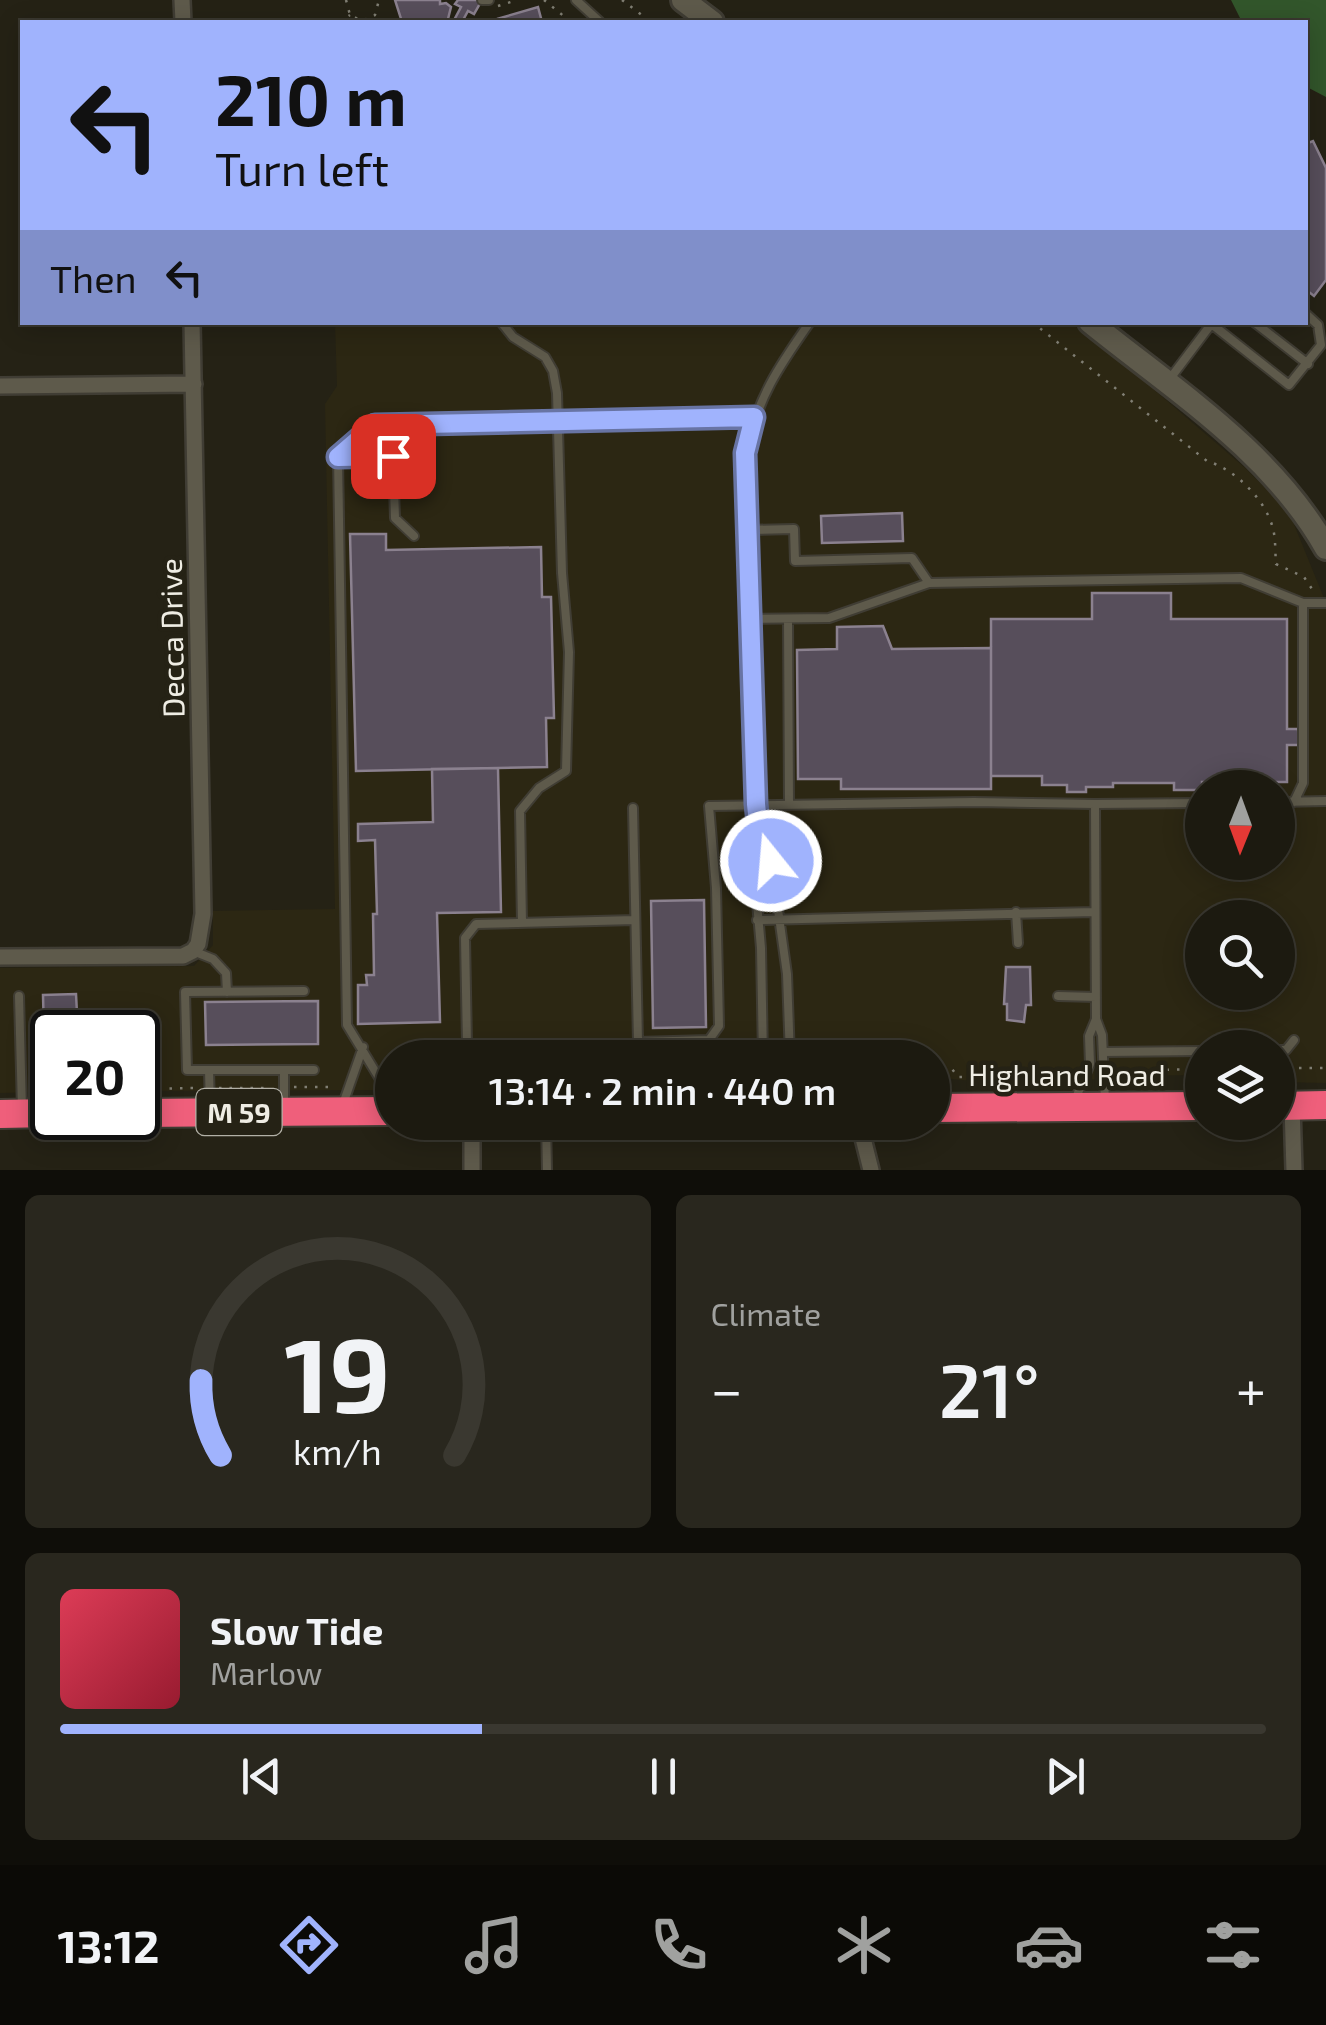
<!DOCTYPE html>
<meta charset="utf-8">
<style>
body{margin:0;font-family:"Exo 2",sans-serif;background:#29271e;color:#f1f3f6;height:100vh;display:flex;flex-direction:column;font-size:38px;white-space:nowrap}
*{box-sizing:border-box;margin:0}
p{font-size:32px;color:#a0a19f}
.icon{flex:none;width:55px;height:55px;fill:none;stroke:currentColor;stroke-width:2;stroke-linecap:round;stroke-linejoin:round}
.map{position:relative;height:1170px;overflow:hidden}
.side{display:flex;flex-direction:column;gap:25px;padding:25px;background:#0f0e09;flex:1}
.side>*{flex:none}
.top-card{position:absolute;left:20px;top:20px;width:1288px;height:305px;border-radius:0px;box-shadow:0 5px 25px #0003,0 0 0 2px #3a3830;background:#a0b3fd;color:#111;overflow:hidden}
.needle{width:65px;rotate:181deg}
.tools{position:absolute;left:1185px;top:770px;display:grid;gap:20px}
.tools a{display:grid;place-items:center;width:110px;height:110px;border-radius:50%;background:#1c1a10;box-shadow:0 5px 25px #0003,0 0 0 2px #3a3830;font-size:50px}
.speed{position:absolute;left:30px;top:1010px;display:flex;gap:20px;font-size:50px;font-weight:700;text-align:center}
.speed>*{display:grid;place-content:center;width:130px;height:130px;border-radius:50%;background:#1c1a10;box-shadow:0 5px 25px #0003,0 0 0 2px #3a3830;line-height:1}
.speed .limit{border:5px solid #111;border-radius:15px;background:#fff;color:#111}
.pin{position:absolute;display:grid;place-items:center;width:85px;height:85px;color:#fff;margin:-42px;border-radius:20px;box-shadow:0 5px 15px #0006}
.me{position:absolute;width:110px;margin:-55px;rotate:343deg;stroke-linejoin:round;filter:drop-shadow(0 0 8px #0008)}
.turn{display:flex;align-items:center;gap:35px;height:210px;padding:0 30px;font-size:45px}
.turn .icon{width:130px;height:130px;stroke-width:2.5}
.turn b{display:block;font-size:70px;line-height:85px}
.then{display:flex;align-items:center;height:95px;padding:0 30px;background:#0003;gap:20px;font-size:38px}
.big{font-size:75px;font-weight:600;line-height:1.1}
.side .widget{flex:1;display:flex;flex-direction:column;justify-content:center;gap:15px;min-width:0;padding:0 35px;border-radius:15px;background:#29271e}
.side .dial{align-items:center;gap:0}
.dial svg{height:260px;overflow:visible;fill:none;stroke:#3a3830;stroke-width:7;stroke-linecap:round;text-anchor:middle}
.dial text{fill:#f1f3f6;stroke:none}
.song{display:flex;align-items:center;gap:30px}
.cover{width:120px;height:120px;border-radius:15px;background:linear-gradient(135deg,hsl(350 70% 55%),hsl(350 70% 35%))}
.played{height:10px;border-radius:5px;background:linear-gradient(90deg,#a0b3fd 35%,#3a3830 35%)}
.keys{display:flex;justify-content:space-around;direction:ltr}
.heat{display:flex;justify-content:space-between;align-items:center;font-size:55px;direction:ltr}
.side .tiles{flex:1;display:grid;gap:25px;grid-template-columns:1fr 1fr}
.widget:last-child{grid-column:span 2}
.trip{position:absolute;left:375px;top:1040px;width:575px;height:100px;border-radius:50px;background:#1c1a10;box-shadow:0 5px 25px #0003,0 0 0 2px #3a3830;font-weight:600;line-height:100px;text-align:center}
.dock{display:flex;height:160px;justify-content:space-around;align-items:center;background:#0b0a06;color:#a0a19f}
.dock .icon{width:70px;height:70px}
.dock .active{color:#a0b3fd}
.dock b{font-size:45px;color:#f1f3f6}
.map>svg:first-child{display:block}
.built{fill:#2c2713;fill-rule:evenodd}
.forest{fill:#32562b}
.building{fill:#574e5b;stroke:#8b818f;stroke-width:2.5}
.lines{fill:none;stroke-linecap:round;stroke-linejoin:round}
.lane-casing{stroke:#403d34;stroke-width:12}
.street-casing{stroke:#403d34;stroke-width:20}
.secondary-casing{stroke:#403d34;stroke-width:28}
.highway-casing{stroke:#403d34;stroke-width:32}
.path{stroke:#817f74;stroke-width:2.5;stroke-dasharray:2.5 8;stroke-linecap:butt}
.lane{stroke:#5e5a4b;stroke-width:8}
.street{stroke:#5e5a4b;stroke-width:15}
.secondary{stroke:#5e5a4b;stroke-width:22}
.highway{stroke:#ef5f7b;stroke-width:28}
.route-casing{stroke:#6874a4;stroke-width:25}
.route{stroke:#a0b3fd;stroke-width:18}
.labels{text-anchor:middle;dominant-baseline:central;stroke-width:9;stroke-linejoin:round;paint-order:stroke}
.shield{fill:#252215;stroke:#b2b0a6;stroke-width:2.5}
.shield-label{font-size:28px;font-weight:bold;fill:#efede4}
.street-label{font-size:30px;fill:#efede4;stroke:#252215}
</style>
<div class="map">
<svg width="1326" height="1170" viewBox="0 0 1326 1170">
<rect width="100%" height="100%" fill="#252215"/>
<!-- built -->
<path class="built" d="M335 323H1071L1130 369 1244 467 1289 512 1326 603V1083L1278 1082V1048H1202V1075L1122 1076 1064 1083 1011 1085 933 1077 932 1058H392V1090L138 1091V1032H52V1092L0 1093V968L194 966 213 945V911L335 909 325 404 337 386ZM1202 788H1278V862H1202ZM1202 918H1278V992H1202Z"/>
<!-- forest -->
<path class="forest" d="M1231 0H1326V97L1305 86V22H1242Z"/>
<!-- building -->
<path class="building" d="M395 0H440V4L446 3 451 7 448 19 453 22 461 7 455 4 458 0H482L474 14 468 11 462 22H402Z
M538 7 542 22 484 21 497 19Z
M1313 141 1326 168V280L1314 296 1305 289V144Z
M902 513 903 541 822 543 821 516Z
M350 534H386V550L541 547 542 597H551L554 718H546L547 767 356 771Z
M1092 593H1171V619H1287V729H1298L1299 745H1287V782H1202V790H1174V783H1113V787H1086V792H1067V785H1042V776H991V619H1092Z
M883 626 892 649 991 648V789H841V779H798L797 650 837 649V627Z
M498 768 501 912 437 913 440 1022 358 1024V985H367L366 975H374L373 914H377L375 840 358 841V824L433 822 432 769Z
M704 900 706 1027 653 1028 651 901Z
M1006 967H1030L1031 1005H1026L1024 1022 1007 1020V1004H1004Z
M76 994 78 1032 44 1034 43 995Z
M318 1001V1044L206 1045 205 1002Z"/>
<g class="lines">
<defs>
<path id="lane" d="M482 0H489
M576 0 600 22
M501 322 513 337 545 357 553 371 557 393 562 573 569 652 566 771 539 788 520 811 522 923
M1209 322 1289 385 1321 345 1318 325 1305 313
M1254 322 1308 364
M1169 380 1212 323
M340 457H393L395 518 414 536
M746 530 794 529 795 561 912 558 929 583
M749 619 829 618 929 583 1241 578 1303 603
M788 619 789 804
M1278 802 1326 801
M1294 802 1303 783V603H1326
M633 808 638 1042 709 1040 719 1026 716 888 709 806 974 802 1095 804
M758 823 767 831 787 974 790 1058
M1016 912 1018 943
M757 920 1095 912
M193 951 213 959 226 973 227 992
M304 991 185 992 187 1070H314
M19 996 22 1109
M1058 996 1096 997
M467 1044 465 938 476 924 635 920
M1278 1050H1286L1294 1040
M1103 1052 1202 1051
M763 1058 761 948 751 835 758 823 745 453C759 396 777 369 810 322
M209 1070 210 1108
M284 1070V1107
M392 1099 347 1025 338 457 375 425 754 417
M1075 1100 1090 1064 1089 1036 1096 1019
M1105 1101 1102 1035 1096 1019 1095 804 1202 803
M343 1104 363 1047
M546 1122 547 1170"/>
<path id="street" d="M182 0 183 22
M0 386 194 384
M0 957 183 956 193 951 198 944 203 914 192 322
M1292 1106 1294 1170
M472 1122V1170
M859 1122 871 1170"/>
<path id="secondary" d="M683 0 712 22
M1090 322C1174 390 1272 452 1326 548"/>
<path id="highway" d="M1278 1106 1326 1105
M932 1108 1202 1106
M138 1113 392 1111
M0 1114 52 1113"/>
</defs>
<!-- lane casing -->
<use href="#lane" class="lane-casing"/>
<!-- street casing -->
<use href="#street" class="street-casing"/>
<!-- secondary casing -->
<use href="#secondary" class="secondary-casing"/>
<!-- highway casing -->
<use href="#highway" class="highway-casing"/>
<!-- path -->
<path class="path" d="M346 0 350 15 362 21 375 15 379 0
M544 0 571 22
M622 0 651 22
M498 6 517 0
M340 22 350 15
M1032 322 1207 461C1234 469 1263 497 1272 525 1276 537 1275 552 1276 564L1304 577 1312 589
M1278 1068H1326
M932 1070 952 1069 958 1077 1071 1076
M1114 1071 1202 1069
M294 1087H336
M219 1088H271
M31 1089H52
M138 1089 196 1088"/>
<!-- lane -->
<use href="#lane" class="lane"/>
<!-- street -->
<use href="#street" class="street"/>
<!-- secondary -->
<use href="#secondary" class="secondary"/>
<!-- highway -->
<use href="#highway" class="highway"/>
</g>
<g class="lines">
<defs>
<path id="route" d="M393 456 338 457 375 425 754 417 745 453 756 804 758 823 767 831 771 861"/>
</defs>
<!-- route casing -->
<use href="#route" class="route-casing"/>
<!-- route -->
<use href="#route" class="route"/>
</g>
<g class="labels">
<!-- shield labels -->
<rect class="shield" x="196.5" y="1089" width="85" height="46" rx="8"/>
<g class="shield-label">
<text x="239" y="1112">M 59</text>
</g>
<!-- street labels -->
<g class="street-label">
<text transform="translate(171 638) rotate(-91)">Decca Drive</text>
<text x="1067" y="1074">Highland Road</text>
</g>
</g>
</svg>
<div class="tools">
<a><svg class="needle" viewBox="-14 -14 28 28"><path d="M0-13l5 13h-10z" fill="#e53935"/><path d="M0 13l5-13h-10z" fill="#a0a19f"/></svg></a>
<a><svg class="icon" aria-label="search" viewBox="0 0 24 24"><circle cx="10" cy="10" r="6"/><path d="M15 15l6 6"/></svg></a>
<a><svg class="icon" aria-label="layers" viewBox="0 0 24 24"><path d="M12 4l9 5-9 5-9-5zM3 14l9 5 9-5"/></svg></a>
</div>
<div class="speed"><div class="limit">20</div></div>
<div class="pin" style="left:393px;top:456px;background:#d93025"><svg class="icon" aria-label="arrive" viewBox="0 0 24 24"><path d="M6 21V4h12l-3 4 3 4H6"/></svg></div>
<svg class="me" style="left:771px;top:861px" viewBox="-20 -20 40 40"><circle r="17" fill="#a0b3fd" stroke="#fff" stroke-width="3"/><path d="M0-11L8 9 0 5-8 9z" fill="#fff"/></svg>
<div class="trip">13:14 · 2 min · 440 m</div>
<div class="top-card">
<div class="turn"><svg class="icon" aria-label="left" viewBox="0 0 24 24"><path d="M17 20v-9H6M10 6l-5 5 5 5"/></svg><div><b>210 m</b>Turn left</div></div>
<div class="then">Then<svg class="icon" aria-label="left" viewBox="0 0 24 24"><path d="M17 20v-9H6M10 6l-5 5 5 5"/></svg></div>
</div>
</div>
<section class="side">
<div class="tiles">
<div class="widget dial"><svg viewBox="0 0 100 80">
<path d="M14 69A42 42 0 1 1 86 69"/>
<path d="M14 69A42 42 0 0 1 8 46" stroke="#a0b3fd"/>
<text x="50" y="56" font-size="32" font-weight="700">19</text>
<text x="50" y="72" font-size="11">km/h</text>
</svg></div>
<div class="widget"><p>Climate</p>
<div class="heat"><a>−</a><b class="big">21°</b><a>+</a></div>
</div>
<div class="widget">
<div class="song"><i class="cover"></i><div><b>Slow Tide</b><p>Marlow</p></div></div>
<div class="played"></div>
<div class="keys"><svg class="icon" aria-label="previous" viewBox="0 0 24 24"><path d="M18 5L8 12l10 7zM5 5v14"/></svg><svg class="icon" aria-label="pause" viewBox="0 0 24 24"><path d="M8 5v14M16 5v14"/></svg><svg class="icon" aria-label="next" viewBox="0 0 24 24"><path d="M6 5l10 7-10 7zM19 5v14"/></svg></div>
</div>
</div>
</section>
<nav class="dock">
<b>13:12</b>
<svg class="icon active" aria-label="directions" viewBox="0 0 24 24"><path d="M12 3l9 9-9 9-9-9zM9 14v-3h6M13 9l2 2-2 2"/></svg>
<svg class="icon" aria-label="music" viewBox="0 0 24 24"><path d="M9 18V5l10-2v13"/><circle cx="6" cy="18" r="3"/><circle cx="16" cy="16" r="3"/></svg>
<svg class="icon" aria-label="phone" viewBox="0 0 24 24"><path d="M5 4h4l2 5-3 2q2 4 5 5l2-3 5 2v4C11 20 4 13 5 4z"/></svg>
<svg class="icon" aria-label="climate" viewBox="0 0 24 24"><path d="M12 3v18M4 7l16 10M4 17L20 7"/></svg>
<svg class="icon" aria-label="car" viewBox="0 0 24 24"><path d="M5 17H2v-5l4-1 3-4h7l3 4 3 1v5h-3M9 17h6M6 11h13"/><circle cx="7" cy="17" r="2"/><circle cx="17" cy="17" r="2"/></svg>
<svg class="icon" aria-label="filters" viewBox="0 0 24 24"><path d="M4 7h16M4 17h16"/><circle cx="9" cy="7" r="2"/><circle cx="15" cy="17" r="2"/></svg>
</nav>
